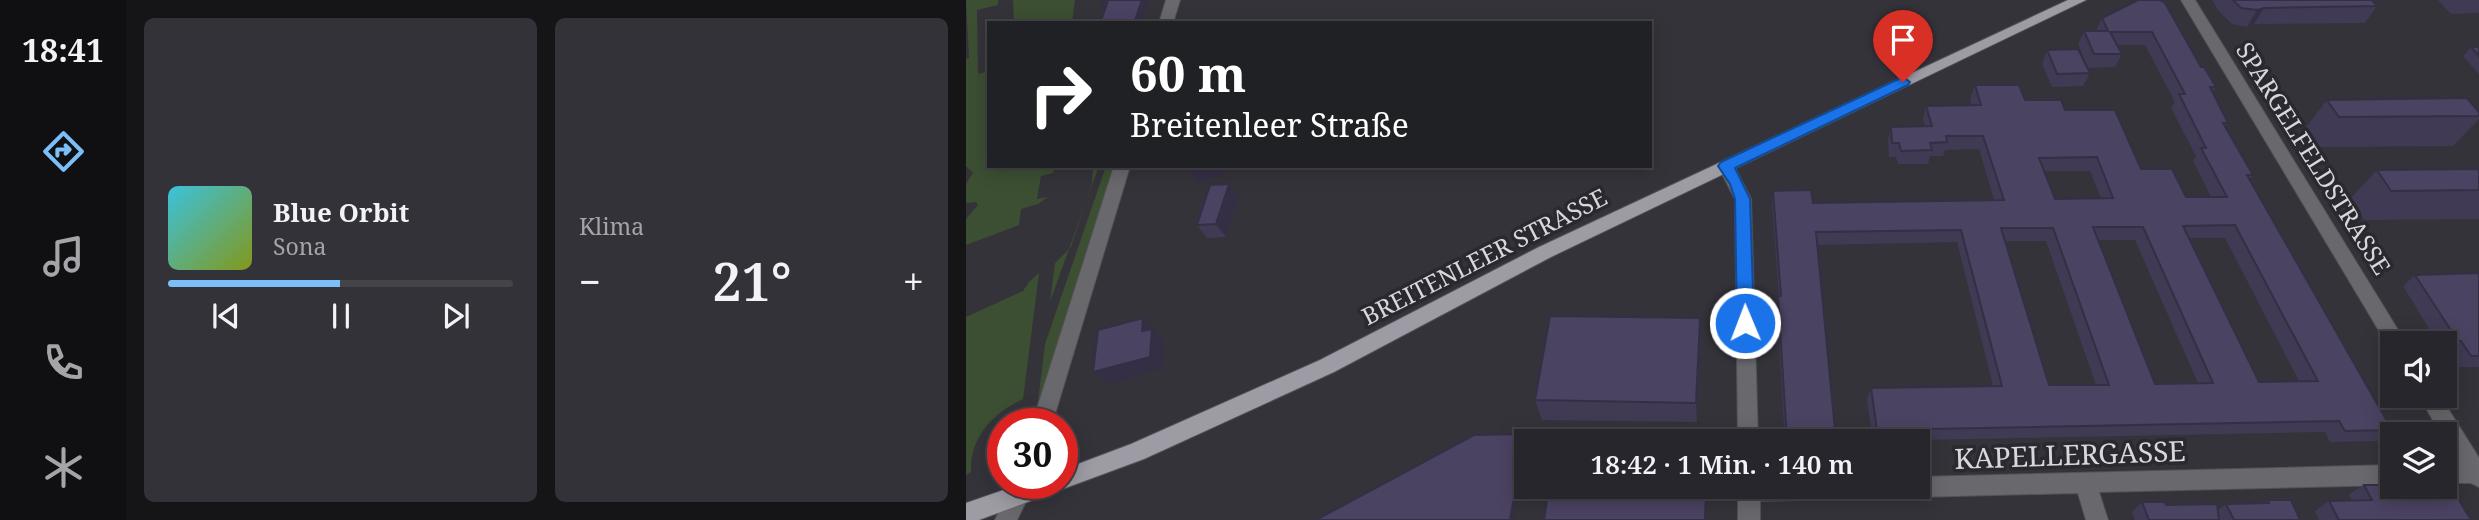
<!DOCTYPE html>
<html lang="de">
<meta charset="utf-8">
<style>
body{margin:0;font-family:"Noto Serif",serif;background:#333238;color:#f1f3f6;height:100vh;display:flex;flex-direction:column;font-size:26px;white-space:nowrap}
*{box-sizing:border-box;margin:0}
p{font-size:23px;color:#a4a5a9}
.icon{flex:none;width:38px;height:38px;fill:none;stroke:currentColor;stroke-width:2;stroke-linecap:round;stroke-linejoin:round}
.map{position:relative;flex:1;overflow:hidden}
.side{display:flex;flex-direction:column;gap:18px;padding:18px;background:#151518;width:840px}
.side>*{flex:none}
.banner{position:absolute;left:21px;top:21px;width:665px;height:147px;border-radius:0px;box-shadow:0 4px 18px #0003,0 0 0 2px #434348;background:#202124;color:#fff;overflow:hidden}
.controls{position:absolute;left:1414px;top:331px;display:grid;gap:14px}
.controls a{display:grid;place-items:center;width:77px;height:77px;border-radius:0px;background:#27262c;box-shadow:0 4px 18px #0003,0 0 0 2px #434348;font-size:35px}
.speed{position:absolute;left:21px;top:408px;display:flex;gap:14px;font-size:35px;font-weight:700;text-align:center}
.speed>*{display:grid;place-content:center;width:91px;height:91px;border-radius:50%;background:#27262c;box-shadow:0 4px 18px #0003,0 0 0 2px #434348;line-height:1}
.speed .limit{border:10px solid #d22;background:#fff;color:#111}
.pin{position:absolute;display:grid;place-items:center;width:60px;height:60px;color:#fff;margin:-72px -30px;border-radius:50% 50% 50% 0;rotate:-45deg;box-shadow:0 0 7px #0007}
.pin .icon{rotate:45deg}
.me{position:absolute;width:77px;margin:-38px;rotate:359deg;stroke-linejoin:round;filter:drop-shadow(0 0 5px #0008)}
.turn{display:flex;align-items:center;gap:24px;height:147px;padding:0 28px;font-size:32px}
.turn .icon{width:91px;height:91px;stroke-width:2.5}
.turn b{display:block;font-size:49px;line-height:60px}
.big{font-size:52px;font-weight:600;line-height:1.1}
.side .card{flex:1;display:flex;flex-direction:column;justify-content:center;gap:10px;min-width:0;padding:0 24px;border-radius:10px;background:#333238}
.song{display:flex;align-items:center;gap:21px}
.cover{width:84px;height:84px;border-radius:10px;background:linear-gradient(135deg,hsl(190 70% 55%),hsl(70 70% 35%))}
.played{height:7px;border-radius:4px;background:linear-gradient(90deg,#7bbef8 50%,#434348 50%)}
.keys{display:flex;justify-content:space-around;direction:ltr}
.heat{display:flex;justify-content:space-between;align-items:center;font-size:38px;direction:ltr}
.side .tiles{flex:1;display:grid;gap:18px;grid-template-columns:repeat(2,1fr)}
.trip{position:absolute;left:548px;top:429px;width:416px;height:70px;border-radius:0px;background:#27262c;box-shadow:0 4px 18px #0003,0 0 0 2px #434348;font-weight:600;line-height:70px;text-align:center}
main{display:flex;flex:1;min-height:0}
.dock{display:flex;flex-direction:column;width:126px;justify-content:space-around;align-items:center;background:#100f12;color:#a4a5a9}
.dock .icon{width:49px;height:49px}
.dock .on{color:#7bbef8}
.dock b{font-size:32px;color:#f1f3f6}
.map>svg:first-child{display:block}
.green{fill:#3c4f32}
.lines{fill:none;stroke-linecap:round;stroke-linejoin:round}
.minor-casing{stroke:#525157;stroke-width:2}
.major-casing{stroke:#525157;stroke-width:2}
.minor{fill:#69686c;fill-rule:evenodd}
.major{fill:#9d9ca4;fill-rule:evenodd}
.wall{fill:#403a54;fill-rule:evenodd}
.shaded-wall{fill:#342f45}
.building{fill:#4b4362;stroke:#342f45;stroke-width:2;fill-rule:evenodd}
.route{fill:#1a73e8;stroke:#114b97;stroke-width:2}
.labels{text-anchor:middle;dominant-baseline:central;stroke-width:7;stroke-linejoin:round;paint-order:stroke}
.street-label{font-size:24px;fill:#d8d7dc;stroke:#2a2930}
.near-street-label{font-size:28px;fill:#d8d7dc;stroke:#2a2930}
</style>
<main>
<nav class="dock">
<b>18:41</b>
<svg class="icon on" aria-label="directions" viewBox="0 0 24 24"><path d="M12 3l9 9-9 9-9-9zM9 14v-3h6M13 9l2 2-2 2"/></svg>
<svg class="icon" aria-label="music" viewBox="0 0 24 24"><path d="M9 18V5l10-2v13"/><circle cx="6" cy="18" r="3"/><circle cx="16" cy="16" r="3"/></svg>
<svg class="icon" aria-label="phone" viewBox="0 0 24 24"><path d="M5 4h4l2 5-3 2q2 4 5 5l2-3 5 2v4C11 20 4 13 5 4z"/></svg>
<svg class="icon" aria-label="climate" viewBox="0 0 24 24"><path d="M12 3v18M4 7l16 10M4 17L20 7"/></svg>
</nav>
<section class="side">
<div class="tiles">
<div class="card">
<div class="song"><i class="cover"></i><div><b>Blue Orbit</b><p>Sona</p></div></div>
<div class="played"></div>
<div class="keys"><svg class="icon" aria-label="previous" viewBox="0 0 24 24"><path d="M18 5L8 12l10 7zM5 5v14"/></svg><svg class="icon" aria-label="pause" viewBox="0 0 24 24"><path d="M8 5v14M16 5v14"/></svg><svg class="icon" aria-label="next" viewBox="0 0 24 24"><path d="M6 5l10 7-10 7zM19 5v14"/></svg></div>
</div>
<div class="card"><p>Klima</p>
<div class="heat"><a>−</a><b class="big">21°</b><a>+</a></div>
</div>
</div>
</section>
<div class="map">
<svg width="1513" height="520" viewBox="0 0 1513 520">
<rect width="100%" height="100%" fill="#34333a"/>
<!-- green -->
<path class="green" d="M0 0H32V5L11 10 12 74 23 71V166H88L87 173 75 176 71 199 82 197 72 204 55 209 53 225 0 245V219L12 205 10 202 0 203V184L7 173 0 166V59L3 58Z
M47 0H109L106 23H48Z
M127 166H133L84 302 89 263 105 247 126 184Z
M140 166H150L71 410 79 344Z
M73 273 57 399C26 414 4 437 5 472L0 475V317L57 291 63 282Z"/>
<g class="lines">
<defs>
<path id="minor" d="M200 0H214L207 23H193Z
M1215 0H1229L1440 343H1426L1424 349Z
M760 160 766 162 785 199 792 441H772L769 199 752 166Z
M148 166H164L86 424H66Z
M1453 396H1474L1513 458V487L1505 483H1479V463H1493L1479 440V434H1475Z
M1426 465V485L1133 492 1142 520H1120L1112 493 794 501V520H772V486H952V477Z
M47 483H69L51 520H29Z"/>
<path id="major" d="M1102 0H1120L585 257 368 372 178 459 13 520H0V503L58 483H96V470L165 444 354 360 573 247Z"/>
</defs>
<!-- minor casing -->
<use href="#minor" class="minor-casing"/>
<!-- major casing -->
<use href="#major" class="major-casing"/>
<!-- minor -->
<use href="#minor" class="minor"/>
<!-- major -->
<use href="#major" class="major"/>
</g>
<!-- wall -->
<path class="wall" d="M1172 0 1235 67 1250 87 1246 92 1262 123 1259 126 1287 175 1283 180 1426 430 1411 441 1364 442 1359 432 907 441 901 400 905 388 1027 386 991 242 851 245 870 440 819 441 811 308 813 296 806 204 807 191 847 203 1028 200 1013 149 979 150 977 156H964L962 164H932L930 157H923L922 140 925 127 959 126 957 119 960 106 1006 105 1004 99 1009 85 1059 100 1099 110 1175 169 1220 197H1245L1227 161 1230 156 1205 108 1209 102 1179 45H1151L1156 54 1149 67 1122 68 1112 44 1118 31H1130L1136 18ZM1078 171H1124L1135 198 1089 199ZM1223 238H1259L1333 381 1293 382ZM1132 240H1169L1232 383 1189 384ZM1039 241H1080L1130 385H1083Z
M1246 0H1406L1411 6 1399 23 1288 24 1281 27 1266 24 1252 10Z
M1472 0H1513V13L1485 14Z
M1505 47H1513V74L1497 56Z
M1081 50 1124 73 1117 86 1086 87 1076 64Z
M1361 100 1513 112V119L1487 146 1350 147 1338 130Z
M1513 169V219L1398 220 1384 199 1411 170Z
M273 197 260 237 241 238 231 225Z
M1513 273V367H1491L1480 352H1479V343H1472L1437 286 1449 275Z
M734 318 735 340 731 422 576 420 569 400Z
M1398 485 1426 500 1505 520H1353L1349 511 1363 501H1386L1383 494Z
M1302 500 1334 520H1169L1166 512 1176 502 1252 510 1260 504 1298 503Z"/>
<!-- shaded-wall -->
<path class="shaded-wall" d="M176 0H183L175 23H168Z
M142 1 139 9 134 2Z
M1298 8 1288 24 1281 27 1291 10Z
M231 166H256L259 173 233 183 223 169Z
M263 184 273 197 260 237 250 224Z
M177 318 198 341 197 368 141 384 127 372 176 331Z
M734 318 735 340 731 422 730 403Z
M559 434 562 440 560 441V449L547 520H544Z
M740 486H741L740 520H739Z
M632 487 637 504 631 498Z"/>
<!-- building -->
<path class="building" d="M134 0H176L168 23H134L142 1 134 2Z
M1172 0H1194L1199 3 1235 67H1238L1250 87H1244L1262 123H1257L1287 175H1281L1426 430 1379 431 1373 421 911 430 905 388 1036 386 995 230 850 232 870 440 821 441 812 296H815L807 191 845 190 847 203 1038 200 1017 136H980L981 142 964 143 966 150 935 151 933 143H926L925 127 966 126 960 106 1015 105 1009 85H1053L1059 100H1095L1099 110H1149L1175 169H1206L1220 197H1261L1235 148H1240L1213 94H1219L1186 32H1144L1156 54H1128L1118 31H1142L1136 18ZM1131 157 1147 198 1089 199 1073 158ZM1269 225 1314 310 1352 381 1293 382 1217 226ZM1127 227H1177L1247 383 1189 384ZM1035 228H1087L1143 385H1083Z
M1267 0H1406L1411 6 1298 8 1291 10 1275 8Z
M1505 47H1513V56Z
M1112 49 1124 73 1091 74 1081 50Z
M1501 98 1513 112V116L1373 117 1361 100Z
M1513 169V190L1425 191 1411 170Z
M263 184 250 224 231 225 244 185Z
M1513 273V356H1505L1495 341H1492L1449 275Z
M584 316 734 318 730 403 569 400Z
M177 318 176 331 186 329 184 357 127 372 132 330Z
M559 434 544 520H350L508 435Z
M1398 485H1418L1426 500H1493L1505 520H1373L1363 501 1406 500Z
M583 486 632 487 631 498H674L675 486H740L739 520H578Z
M1302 500H1325L1334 520H1268L1260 504 1303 503Z
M1176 502H1198L1200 505 1251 504 1253 520H1183Z"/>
<!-- route -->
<path class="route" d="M937 77 944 82 942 85 769 168 784 199 788 323 785 328H773L771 323 769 199 764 184 752 166 755 162Z"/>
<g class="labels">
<!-- street labels -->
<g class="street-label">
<text transform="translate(1348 158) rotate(58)">SPARGELFELDSTRASSE</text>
<text transform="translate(518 256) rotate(-27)">BREITENLEER STRASSE</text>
</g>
<!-- near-street labels -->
<g class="near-street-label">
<text transform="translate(1104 454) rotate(-2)">KAPELLERGASSE</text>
</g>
</g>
</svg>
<div class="controls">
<a><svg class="icon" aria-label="sound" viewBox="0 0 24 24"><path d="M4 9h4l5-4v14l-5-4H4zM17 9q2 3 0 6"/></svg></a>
<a><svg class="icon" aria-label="layers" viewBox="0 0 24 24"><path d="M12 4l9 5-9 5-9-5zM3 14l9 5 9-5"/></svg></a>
</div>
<div class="speed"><div class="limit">30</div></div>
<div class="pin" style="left:937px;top:82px;background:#d93025"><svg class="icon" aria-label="arrive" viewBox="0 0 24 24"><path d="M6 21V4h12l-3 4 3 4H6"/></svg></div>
<svg class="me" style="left:779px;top:323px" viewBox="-20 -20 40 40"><circle r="17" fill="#1a73e8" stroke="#fff" stroke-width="3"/><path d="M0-11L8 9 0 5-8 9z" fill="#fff"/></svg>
<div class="trip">18:42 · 1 Min. · 140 m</div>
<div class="banner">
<div class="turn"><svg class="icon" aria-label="right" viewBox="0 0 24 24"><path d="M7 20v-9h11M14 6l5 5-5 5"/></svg><div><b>60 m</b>Breitenleer Straße</div></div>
</div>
</div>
</main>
